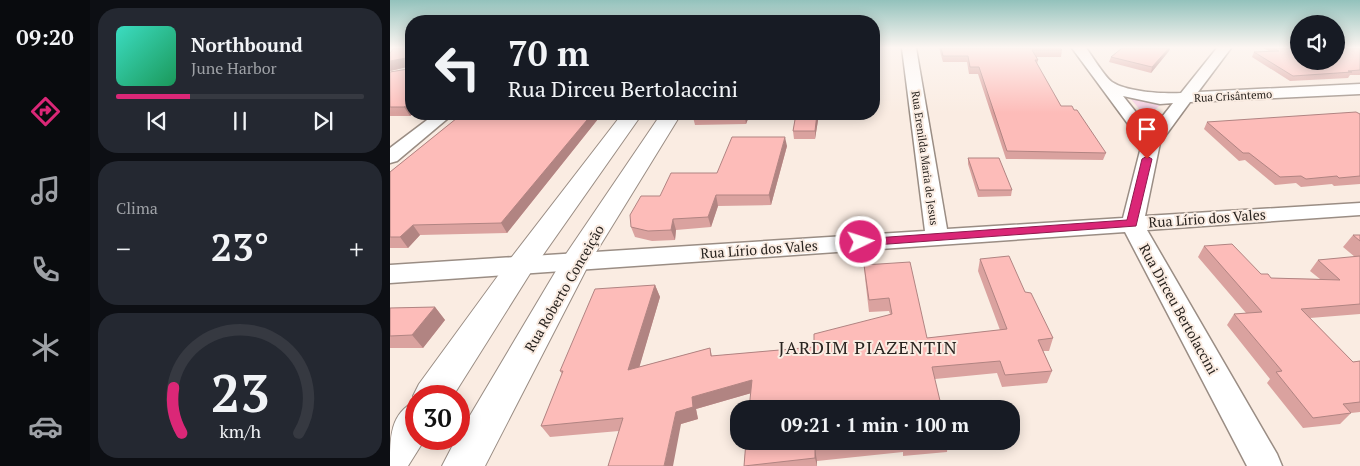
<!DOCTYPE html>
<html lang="pt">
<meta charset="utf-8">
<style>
body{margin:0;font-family:"PT Serif",serif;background:#242831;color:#f1f3f6;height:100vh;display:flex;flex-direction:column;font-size:19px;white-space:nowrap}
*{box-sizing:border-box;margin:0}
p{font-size:16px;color:#9ea1a6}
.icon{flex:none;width:28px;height:28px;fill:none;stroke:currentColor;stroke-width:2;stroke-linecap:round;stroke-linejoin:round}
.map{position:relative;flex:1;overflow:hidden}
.drawer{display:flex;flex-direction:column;gap:8px;padding:8px;background:#0d0f14;width:300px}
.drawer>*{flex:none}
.guide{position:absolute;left:15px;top:15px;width:475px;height:105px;border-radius:20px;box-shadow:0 2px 12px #0003;background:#171b24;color:#f1f3f6;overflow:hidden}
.tools{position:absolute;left:900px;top:15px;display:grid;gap:10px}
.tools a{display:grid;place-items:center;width:55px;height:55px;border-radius:50%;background:#171b24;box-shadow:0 2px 12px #0003;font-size:25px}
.speed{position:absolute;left:15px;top:385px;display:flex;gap:10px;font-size:25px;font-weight:700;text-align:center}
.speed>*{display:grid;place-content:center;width:65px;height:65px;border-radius:50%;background:#171b24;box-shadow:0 2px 12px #0003;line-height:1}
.speed .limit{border:8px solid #d22;background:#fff;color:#111}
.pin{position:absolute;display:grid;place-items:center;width:42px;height:42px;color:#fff;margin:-51px -21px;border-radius:50% 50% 50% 0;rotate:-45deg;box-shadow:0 0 5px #0007}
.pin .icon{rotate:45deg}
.me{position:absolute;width:55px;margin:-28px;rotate:86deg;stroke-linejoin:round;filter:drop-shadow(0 0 4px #0008)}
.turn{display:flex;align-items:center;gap:18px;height:105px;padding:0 20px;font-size:22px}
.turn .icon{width:65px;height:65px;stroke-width:2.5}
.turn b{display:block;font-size:35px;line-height:42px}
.big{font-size:38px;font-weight:700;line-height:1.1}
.drawer .widget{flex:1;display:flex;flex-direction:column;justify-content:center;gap:8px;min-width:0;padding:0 18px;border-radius:20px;background:#242831}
.drawer .dial{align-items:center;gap:0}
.dial svg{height:130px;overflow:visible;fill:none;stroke:#363941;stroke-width:7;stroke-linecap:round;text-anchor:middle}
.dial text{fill:#f1f3f6;stroke:none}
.song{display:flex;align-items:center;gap:15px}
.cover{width:60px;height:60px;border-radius:8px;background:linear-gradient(135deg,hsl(170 70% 55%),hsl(150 70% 35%))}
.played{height:5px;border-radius:2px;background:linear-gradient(90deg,#db2777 30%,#363941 30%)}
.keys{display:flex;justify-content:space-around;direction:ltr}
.heat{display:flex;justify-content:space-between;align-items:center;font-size:28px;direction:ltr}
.trip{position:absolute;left:340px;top:400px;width:290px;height:50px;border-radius:20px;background:#171b24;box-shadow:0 2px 12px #0003;font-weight:700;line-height:50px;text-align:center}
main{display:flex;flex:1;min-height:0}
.tab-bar{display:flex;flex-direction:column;width:90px;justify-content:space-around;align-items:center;background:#090b0e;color:#9ea1a6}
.tab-bar .icon{width:35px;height:35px}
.tab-bar .active{color:#db2777}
.tab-bar b{font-size:22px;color:#f1f3f6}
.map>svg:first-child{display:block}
.green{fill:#f5d1e3}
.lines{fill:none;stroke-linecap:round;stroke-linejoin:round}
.street-casing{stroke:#9a8d84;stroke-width:3}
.secondary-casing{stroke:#9a8d84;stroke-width:2}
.street{fill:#fff;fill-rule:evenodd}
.secondary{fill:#fff;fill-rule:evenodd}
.wall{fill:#daa29f}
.shaded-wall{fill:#b18482}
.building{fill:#fdbcb9;stroke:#b18482}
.route{fill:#db2777;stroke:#8e194d}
.labels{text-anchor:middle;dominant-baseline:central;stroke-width:4;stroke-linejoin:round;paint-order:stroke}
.far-street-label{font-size:11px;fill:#292420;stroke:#faece2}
.street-label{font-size:14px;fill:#292420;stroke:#faece2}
.near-neighbourhood-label{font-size:18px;letter-spacing:1px;fill:#292420;stroke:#faece2}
</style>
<main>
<nav class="tab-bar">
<b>09:20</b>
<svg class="icon active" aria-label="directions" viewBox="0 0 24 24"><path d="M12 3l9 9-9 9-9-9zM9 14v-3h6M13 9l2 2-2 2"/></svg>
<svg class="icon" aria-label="music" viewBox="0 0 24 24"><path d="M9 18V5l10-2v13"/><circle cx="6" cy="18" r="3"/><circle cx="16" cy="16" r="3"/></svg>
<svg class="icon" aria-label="phone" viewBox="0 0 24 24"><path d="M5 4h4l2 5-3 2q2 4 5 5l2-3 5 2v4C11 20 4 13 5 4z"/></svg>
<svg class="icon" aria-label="climate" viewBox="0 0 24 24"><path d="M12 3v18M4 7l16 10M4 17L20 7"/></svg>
<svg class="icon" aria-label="car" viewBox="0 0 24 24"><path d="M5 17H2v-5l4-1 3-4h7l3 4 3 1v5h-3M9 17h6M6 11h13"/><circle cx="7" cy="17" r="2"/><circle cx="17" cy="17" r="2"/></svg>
</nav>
<section class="drawer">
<div class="widget">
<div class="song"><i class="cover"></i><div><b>Northbound</b><p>June Harbor</p></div></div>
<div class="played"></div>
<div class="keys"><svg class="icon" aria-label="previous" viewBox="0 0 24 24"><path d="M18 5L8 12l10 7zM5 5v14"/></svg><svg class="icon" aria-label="pause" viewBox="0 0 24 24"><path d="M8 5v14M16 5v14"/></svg><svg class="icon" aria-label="next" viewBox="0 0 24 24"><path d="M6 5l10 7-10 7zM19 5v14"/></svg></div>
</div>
<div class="widget"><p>Clima</p>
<div class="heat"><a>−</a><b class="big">23°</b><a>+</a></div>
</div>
<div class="widget dial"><svg viewBox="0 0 100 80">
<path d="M14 69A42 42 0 1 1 86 69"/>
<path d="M14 69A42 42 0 0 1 9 41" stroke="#db2777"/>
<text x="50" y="56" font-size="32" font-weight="700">23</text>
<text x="50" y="72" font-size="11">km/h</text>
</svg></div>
</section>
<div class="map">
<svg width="970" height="466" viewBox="0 0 970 466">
<rect width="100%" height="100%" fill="#faece2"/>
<!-- green -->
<path class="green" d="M740 98 772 103 757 118Z"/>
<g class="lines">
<defs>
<path id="street" d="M512 48H526L557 229 733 218 752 143 682 48H696C703 57 714 76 722 82 737 92 773 94 791 93L827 48H841L808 92 970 84V94L800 102 770 143 755 216 970 203V215L757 230 887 454 892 466H857L735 232 0 283V265L535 231ZM733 96 770 104 783 103 761 131Z
M45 114H63L7 161 0 163V148Z"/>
<path id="secondary" d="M232 114H252L141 272 63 396H26V439H35L18 466H0C0 437 0 413 26 401L23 396 29 384 121 258Z
M271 114H291L200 262 95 466H52L66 439H69V434L176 254Z"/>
</defs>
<!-- street casing -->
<use href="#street" class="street-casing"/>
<!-- secondary casing -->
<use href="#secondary" class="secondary-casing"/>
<!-- street -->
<use href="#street" class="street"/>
<!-- secondary -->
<use href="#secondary" class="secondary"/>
</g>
<!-- wall -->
<path class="wall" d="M21 48V114H23L20 116H0V72L18 69V67L0 71V53Z
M549 48H670L672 50 671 57H645L648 60 647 64 671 106 716 153 713 160 616 159 588 74H579L577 62H553Z
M732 48H780L779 51 761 73 719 62 721 57Z
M873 48H970V75H960L958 78 900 81 862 57 864 52 879 51Z
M72 114H212L117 233 30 235 18 248H0V172Z
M304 114H360L356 124 305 125 303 117Z
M406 114H429L425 139H404L403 131Z
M970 114V184L944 186 942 184 911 187 906 183 885 185 855 160 849 161 814 129 817 122Z
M397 146 381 205 328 206 321 227 286 230 285 240 262 241 245 237 241 227 270 196Z
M578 158 622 190 621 196 588 197 578 164Z
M963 235H970V314L920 318 963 362 970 361V412L961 413 950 424 913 428 877 383 880 379 837 325 844 314 856 313 808 257 814 246 871 274 881 278 930 279 920 271 928 260 965 257 953 247Z
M590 259 635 292 663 338 659 351H653L662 371 657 383 612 387 607 373 545 379 361 393 306 409 308 419 291 424 229 431 160 437 151 426 172 374 170 371 265 285 270 297 249 367 320 348 322 356 424 347 500 314 499 311 479 312 475 278 474 265 537 338 610 330 588 271Z
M45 307 55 320 33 348H0V308Z
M356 441H558L557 452 513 456V452L427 461V466H354Z"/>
<!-- shaded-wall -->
<path class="shaded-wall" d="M779 48H780L779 51 761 73 762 67Z
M16 58 21 66 0 71V61Z
M17 105 21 111V114H23L20 116 14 107Z
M202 114H212L117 233 111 223Z
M356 114H360L356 124 355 117Z
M427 114H429L425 139V131Z
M395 137 397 146 381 205 379 195Z
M326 195 328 206 321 227 318 217Z
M283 219 286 230 285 240 281 230Z
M23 225 30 235 18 248 10 237Z
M265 285 270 297 245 382 238 370Z
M45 307 55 320 33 348 22 335Z
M362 380 365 392 306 409 308 419 291 424 283 466H274L286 412 302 397Z
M425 449 427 461V466L425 458Z"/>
<!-- building -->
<path class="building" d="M4 48H21V105H17L14 107H0V72L18 69V60L16 58 0 61V53Z
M551 48H670L672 50H642L648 60H645L671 106H682L684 110H687L716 153 617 151 589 67H580L578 56H553Z
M732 48H779L762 67 721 57Z
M883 48H909V61H946V48H970V70L958 71 962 72 903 76 864 52 889 51Z
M966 112 970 114V176L949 178 947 176 916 179 911 176 890 177 859 153H853L817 122Z
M72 114H202L111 223 23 225 10 237H0V172Z
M304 114H356L355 117H303Z
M406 114H427L425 131H403Z
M342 137H395L379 195H326L318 217 283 219 281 230 258 231 241 227 240 215 251 196H270L281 173H327Z
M578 158H609L622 190H589Z
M963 235H970V241Z
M842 244 871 274H878L881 278 950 280 928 260 970 256V304L911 309 963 362 970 361V402L953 404 961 413 923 418 886 372 892 371 844 314 872 312 814 246Z
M619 256 635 292 641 293 663 338 648 340 662 371 615 375 610 361 542 367 552 409H359L362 380 302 397 303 407 286 412 274 466H218L233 418 151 426 173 371H170L205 289 265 285 238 370 320 348 321 356 424 347V334L502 314 499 298 479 300 474 265 520 262 537 338 617 329 590 259Z
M45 307 22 335 0 336V308Z
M356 441H507L425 449V458L354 466Z
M514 441H545L514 444Z"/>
<!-- sky -->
<linearGradient id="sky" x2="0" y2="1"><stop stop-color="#93c2bc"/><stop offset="0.42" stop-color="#fdf6f2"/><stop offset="1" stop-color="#fdf6f2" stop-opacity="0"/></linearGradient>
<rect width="970" height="113" fill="url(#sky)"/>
<!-- route -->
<path class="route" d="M757 156 762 159 746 226 471 246 465 242 471 239 737 220 752 159Z"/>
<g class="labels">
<!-- far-street labels -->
<g class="far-street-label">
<text transform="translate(843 96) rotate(-3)">Rua Crisântemo</text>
<text transform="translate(535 158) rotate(82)">Rua Erenilda Maria de Jesus</text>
</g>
<!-- street labels -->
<g class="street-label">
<text transform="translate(817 218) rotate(-4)">Rua Lírio dos Vales</text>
<text transform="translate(369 249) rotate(-4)">Rua Lírio dos Vales</text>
<text transform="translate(174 288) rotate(-60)">Rua Roberto Conceição</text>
<text transform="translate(789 309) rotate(61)">Rua Dirceu Bertolaccini</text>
</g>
<!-- near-neighbourhood labels -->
<g class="near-neighbourhood-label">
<text x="478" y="347">JARDIM PIAZENTIN</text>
</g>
</g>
</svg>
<div class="tools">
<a><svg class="icon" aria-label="sound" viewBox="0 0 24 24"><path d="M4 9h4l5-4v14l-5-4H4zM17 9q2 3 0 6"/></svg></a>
</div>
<div class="speed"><div class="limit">30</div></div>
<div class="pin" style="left:757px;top:159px;background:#d93025"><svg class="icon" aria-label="arrive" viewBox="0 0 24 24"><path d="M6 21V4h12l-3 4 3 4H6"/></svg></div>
<svg class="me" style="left:471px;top:242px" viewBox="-20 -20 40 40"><circle r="17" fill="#db2777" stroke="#fff" stroke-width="3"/><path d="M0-11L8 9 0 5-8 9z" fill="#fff"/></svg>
<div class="trip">09:21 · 1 min · 100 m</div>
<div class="guide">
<div class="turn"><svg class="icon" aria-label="left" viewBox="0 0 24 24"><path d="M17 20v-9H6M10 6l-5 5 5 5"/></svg><div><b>70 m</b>Rua Dirceu Bertolaccini</div></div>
</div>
</div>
</main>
